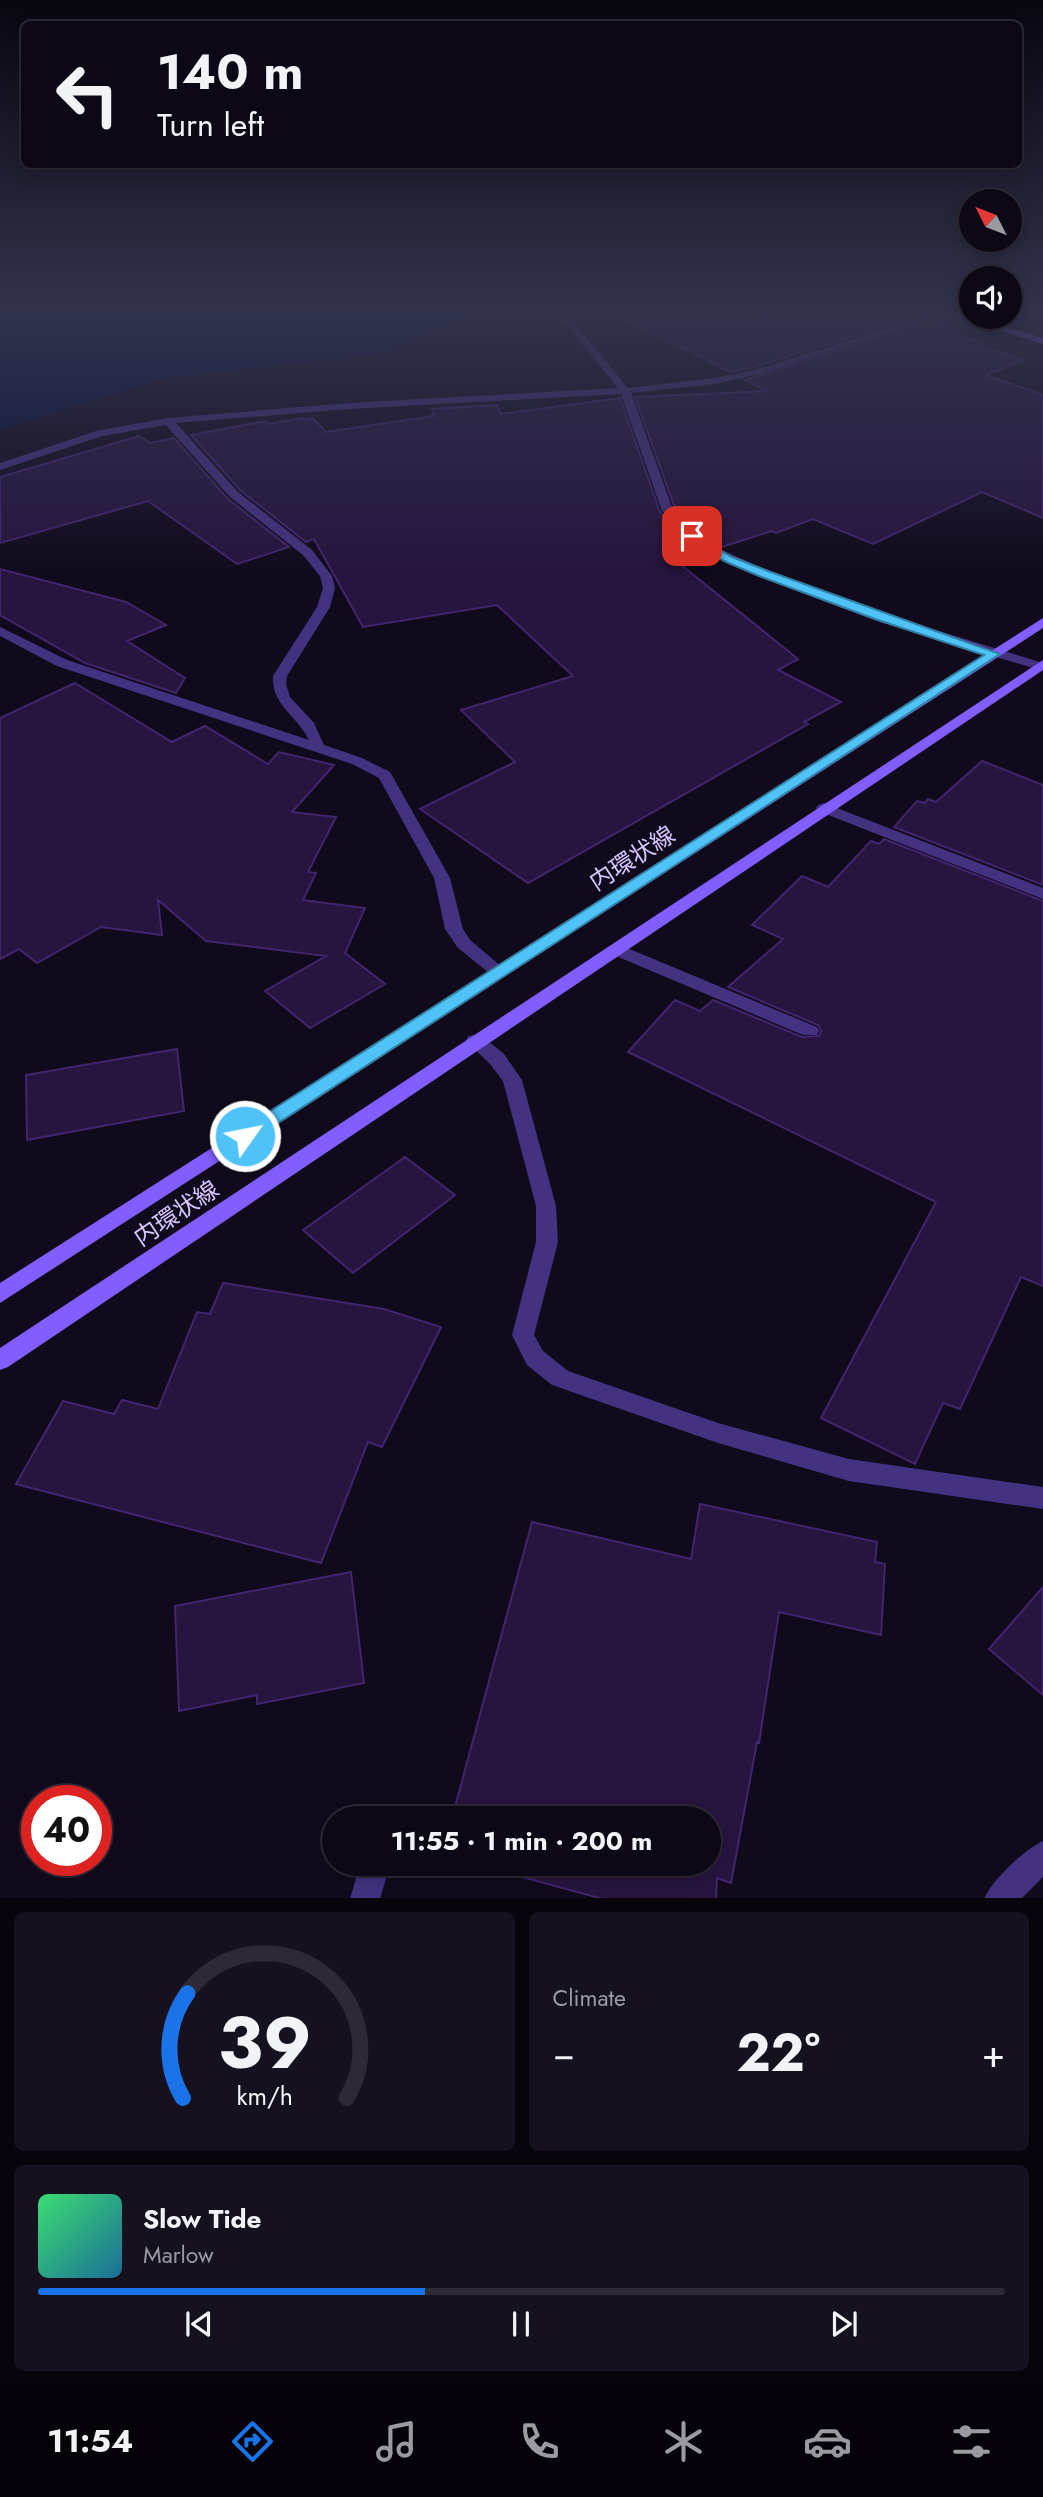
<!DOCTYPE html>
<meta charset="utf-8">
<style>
body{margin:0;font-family:Jost,"Noto Sans JP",sans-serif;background:#16111f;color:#f1f3f6;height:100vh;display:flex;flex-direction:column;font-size:26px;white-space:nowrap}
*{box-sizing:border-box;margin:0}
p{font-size:23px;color:#9a9aa1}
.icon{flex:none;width:38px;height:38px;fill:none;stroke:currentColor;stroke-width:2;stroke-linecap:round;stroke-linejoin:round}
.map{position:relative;height:1898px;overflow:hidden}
.sheet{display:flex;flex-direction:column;gap:14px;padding:14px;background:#07040c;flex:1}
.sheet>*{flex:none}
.guide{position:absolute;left:21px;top:21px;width:1001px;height:147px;border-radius:10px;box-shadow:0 4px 18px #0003,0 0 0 2px #2d2935;background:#0d0816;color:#f1f3f6;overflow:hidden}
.needle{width:46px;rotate:312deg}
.fabs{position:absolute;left:959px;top:189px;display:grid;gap:14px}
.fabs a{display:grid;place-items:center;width:63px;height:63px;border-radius:50%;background:#0d0816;box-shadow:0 4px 18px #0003,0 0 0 2px #2d2935;font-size:35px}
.speed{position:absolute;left:21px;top:1785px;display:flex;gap:14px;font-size:35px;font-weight:700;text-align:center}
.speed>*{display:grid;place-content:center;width:91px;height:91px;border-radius:50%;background:#0d0816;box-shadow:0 4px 18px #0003,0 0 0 2px #2d2935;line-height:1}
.speed .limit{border:10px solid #d22;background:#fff;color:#111}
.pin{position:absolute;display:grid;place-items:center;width:60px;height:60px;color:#fff;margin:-30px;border-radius:14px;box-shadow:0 4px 10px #0006}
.me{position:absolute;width:77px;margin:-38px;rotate:57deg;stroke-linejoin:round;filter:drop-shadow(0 0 5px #0008)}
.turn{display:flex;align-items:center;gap:24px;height:147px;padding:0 21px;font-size:32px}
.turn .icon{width:91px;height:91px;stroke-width:2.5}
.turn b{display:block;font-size:49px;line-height:60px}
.big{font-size:52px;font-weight:700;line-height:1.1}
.sheet .card{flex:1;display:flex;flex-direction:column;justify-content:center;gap:10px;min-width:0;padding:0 24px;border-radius:10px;background:#16111f}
.sheet .dial{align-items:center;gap:0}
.dial svg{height:182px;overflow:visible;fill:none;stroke:#2d2935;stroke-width:7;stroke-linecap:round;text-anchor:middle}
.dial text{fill:#f1f3f6;stroke:none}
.song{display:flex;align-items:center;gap:21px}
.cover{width:84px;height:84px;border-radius:10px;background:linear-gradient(135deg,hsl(140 70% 55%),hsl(200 70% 35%))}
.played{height:7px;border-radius:4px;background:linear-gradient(90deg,#1a73e8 40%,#2d2935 40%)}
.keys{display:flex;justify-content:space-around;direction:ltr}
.heat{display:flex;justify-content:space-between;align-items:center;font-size:38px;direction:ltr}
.sheet .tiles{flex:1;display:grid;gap:14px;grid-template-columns:1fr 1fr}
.card:last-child{grid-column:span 2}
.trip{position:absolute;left:322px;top:1806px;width:399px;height:70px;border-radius:35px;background:#0d0816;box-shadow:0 4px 18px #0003,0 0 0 2px #2d2935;font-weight:700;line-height:70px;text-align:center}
.dock{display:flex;height:112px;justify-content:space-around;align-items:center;background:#050309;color:#9a9aa1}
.dock .icon{width:49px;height:49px}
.dock .active{color:#1a73e8}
.dock b{font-size:32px;color:#f1f3f6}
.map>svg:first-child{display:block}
.water{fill:#050e3b}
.building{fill:#26153f;stroke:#42256d;stroke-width:2}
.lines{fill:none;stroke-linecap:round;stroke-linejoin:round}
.street{fill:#443280;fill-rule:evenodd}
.secondary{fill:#825dff;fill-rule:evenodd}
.route{fill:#4fc3f7;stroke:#337fa1;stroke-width:2}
.labels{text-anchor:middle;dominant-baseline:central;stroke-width:7;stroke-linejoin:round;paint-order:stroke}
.street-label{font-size:24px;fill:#d8c6ff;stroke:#110a1d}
</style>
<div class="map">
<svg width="1043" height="1899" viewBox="0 0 1043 1899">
<rect width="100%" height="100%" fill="#110a1d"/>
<!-- water -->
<path class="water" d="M0 309H493L383 354 165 378 0 430Z"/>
<!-- building -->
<path class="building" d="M606 309H788L796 313 806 309H930L932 312 754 367 730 372Z
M947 316 979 327 955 335 982 343 976 345 1024 360 986 375 1043 395V518L982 492 873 544 813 519 776 533 772 531 722 547 714 544 675 508 635 397 767 391 745 380Z
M620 398 660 512 702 553 675 560 798 659 778 670 841 702 804 722 808 724 528 883 420 809 515 762 461 710 573 676 497 605 363 627 314 539 306 542 240 490 191 435 266 421 269 424 303 418 305 420 313 418 326 432 434 416 432 409 497 405 501 414Z
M139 436 150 443 174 438 228 499 289 547 237 564 148 501 0 543V477Z
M0 569 126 602 166 625 127 641 185 678 176 693 85 663 0 615Z
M75 683 172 742 205 726 268 764 279 752 334 765 292 812 336 817 308 872 316 873 303 900 365 908 345 953 385 984 310 1028 265 991 326 956 206 941 158 900 162 935 101 927 37 963 19 949 0 959V718Z
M982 761 1043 785V885L894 827 917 801 925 803 928 799 936 802Z
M884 839 1043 901V1286L1021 1277 960 1409 943 1403 915 1464 821 1418 936 1202 628 1052 675 1000 700 1011 713 1000 802 1037 819 1036 821 1030 818 1025 728 987 783 939 752 925 802 876 828 887 871 841 879 844Z
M177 1049 184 1111 27 1140 26 1075Z
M405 1157 455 1195 353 1273 303 1230Z
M223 1283 384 1309 441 1327 382 1447 368 1442 321 1563 16 1484 63 1401 114 1414 122 1400 158 1409 197 1312 210 1314Z
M700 1504 877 1542 875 1562 885 1564 881 1635 779 1612 759 1743 757 1742 731 1883 717 1878 716 1899H603L474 1864H709V1818H452L532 1522 691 1559Z
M351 1572 364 1683 257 1704V1695L179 1711 175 1606Z
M1043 1587V1695L989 1649Z"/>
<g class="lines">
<!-- street -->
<path class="street" d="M554 309H563L628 388 714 378 755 370 946 310V314L760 374 714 384 631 393 673 510 713 546 767 570 884 614 1043 663V671L874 620 759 576 705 552 662 511 621 394 349 409 176 423 238 492 312 550 332 576 335 588 330 607 287 676 286 684 290 697 314 723 324 745 362 758 390 772 450 878 463 929 470 940 508 972 499 978 493 976 458 948 445 929 434 878 379 778 352 764 57 666 0 636V627L67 660 309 740C298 717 271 704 273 676L317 607 323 588 320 576 303 555 230 497 166 425 102 436 0 470V463L96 431 168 418 349 403 618 388Z
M824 803 1043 888V899L818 811 816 808 818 805Z
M615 943 817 1027 819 1031 817 1035H803L609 953 606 949Z
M475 1035 482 1036 504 1054 522 1080 556 1206 558 1242 534 1335 543 1351 568 1371 718 1423 849 1459 1043 1487V1509L849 1481 718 1443 552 1385 527 1365 512 1335 536 1242V1206L503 1081 490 1064 466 1041 468 1036Z
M1043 1841V1877L1021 1899H984C992 1880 1025 1849 1043 1841Z
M360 1864H390L380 1899H350Z"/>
<!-- secondary -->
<path class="secondary" d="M932 309H947L1043 338V344Z
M1043 618V628L0 1303V1283Z
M1043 660V670L8 1367 0 1370V1348Z"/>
</g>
<!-- sky -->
<linearGradient id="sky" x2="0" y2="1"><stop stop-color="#090610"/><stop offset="0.54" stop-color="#32334c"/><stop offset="1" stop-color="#32334c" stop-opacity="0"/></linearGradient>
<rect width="1043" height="575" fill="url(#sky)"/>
<!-- route -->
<path class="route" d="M692 533 732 557 768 571 1000 654 252 1140H239L236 1136 239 1131 984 655 875 619 759 576 724 561 689 539V534Z"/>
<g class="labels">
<!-- street labels -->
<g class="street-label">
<text transform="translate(632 858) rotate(-33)">内環状線</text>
<text transform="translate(176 1213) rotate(-34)">内環状線</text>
</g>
</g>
</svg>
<div class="fabs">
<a><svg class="needle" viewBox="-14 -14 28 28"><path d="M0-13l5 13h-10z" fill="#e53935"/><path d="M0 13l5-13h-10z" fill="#9a9aa1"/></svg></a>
<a><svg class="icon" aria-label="sound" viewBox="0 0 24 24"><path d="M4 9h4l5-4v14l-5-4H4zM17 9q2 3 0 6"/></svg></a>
</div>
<div class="speed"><div class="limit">40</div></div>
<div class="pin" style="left:692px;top:536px;background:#d93025"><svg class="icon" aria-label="arrive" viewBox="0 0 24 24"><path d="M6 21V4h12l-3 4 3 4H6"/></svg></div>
<svg class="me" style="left:245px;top:1136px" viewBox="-20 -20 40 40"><circle r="17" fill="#4fc3f7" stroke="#fff" stroke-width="3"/><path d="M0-11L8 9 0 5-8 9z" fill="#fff"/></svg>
<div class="trip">11:55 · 1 min · 200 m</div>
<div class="guide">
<div class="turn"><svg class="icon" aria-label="left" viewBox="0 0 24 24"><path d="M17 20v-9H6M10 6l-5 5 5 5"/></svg><div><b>140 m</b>Turn left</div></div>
</div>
</div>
<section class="sheet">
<div class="tiles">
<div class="card dial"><svg viewBox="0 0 100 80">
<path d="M14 69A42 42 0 1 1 86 69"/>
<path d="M14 69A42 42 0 0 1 16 23" stroke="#1a73e8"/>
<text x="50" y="56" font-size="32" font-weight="700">39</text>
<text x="50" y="72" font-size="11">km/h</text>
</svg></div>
<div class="card"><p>Climate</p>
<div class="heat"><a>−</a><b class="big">22°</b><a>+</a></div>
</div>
<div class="card">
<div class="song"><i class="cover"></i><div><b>Slow Tide</b><p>Marlow</p></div></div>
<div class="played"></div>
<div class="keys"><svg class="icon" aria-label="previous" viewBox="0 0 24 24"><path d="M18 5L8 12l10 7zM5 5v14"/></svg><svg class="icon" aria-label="pause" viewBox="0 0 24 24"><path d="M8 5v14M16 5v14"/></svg><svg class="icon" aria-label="next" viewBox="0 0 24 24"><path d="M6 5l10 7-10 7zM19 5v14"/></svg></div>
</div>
</div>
</section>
<nav class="dock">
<b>11:54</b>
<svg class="icon active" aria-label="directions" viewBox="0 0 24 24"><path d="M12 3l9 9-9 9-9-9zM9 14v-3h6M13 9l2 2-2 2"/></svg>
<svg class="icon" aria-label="music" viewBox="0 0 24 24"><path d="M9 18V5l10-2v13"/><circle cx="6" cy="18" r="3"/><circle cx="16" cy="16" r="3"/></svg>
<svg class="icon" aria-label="phone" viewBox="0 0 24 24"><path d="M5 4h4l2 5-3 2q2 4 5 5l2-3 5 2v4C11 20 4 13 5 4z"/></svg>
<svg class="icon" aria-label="climate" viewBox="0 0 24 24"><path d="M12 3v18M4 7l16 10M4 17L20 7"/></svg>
<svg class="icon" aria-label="car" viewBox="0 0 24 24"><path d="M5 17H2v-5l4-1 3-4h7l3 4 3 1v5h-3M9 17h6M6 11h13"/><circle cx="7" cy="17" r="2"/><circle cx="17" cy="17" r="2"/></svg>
<svg class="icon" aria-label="filters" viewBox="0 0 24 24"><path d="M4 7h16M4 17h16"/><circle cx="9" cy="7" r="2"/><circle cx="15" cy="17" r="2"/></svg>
</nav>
